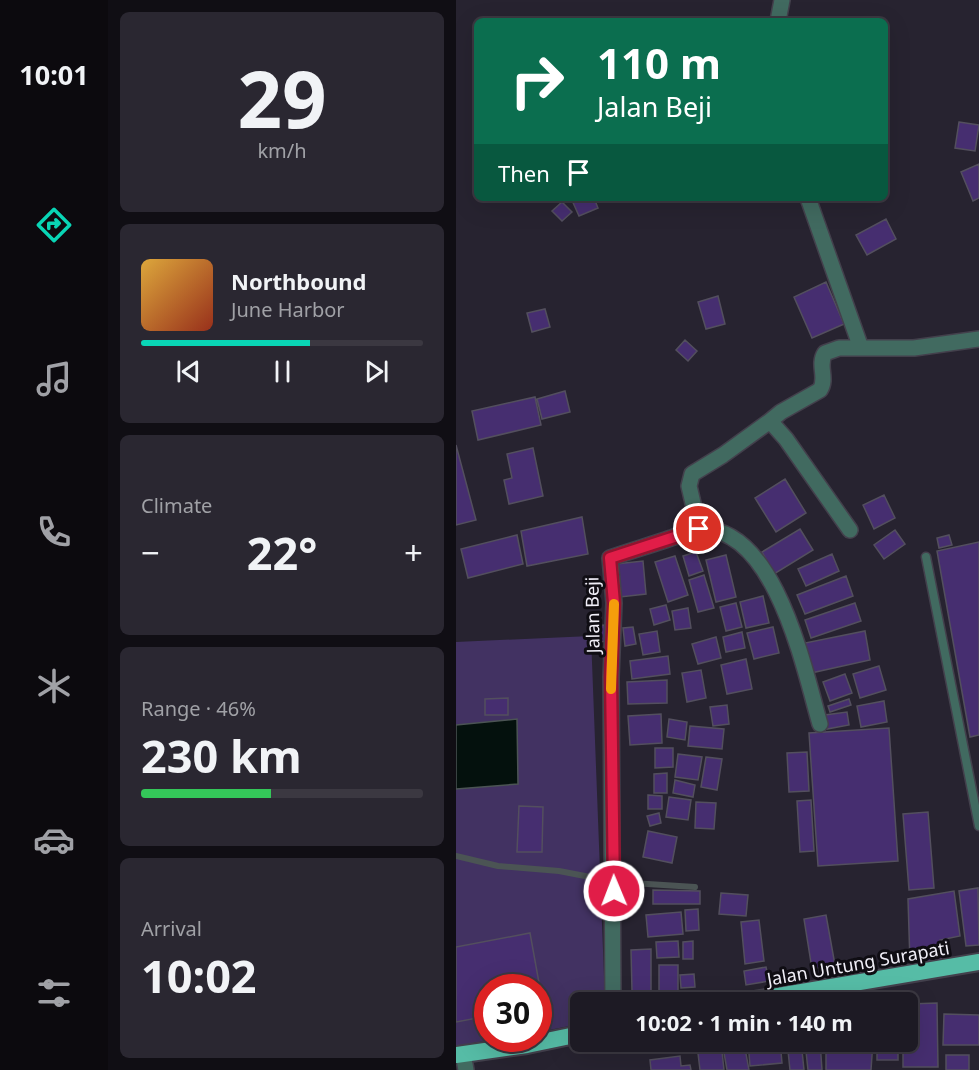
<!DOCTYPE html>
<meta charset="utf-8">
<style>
body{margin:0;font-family:"Noto Sans",sans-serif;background:#2a2731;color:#f1f3f6;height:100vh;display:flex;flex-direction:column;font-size:22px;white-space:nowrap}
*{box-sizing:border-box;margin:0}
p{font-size:20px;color:#a0a1a6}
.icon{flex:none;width:33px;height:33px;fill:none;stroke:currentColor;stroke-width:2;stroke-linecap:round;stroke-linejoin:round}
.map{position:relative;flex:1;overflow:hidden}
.panel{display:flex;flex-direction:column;gap:12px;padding:12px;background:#100e14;width:348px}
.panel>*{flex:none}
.hud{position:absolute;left:18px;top:18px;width:414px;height:183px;border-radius:9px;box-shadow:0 6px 24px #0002,0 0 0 2px #3b3841;background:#0b6e4f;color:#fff;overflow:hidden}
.speed{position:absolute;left:18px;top:974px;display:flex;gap:12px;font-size:30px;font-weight:700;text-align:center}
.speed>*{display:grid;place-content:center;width:78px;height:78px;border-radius:50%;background:#1d1a24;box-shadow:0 6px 24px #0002,0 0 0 2px #3b3841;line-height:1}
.speed .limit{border:9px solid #d22;background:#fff;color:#111}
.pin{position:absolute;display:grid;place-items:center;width:51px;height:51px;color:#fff;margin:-26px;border:3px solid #fff;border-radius:50%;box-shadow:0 2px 6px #0007}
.me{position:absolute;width:66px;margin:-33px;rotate:359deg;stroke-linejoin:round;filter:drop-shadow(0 0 4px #0008)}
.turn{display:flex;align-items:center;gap:21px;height:126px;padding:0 24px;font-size:27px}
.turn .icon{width:78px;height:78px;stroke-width:2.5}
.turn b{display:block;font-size:42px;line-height:51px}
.then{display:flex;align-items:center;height:57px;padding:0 24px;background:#0003;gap:12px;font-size:22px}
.big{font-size:45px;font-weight:700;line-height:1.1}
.panel .card{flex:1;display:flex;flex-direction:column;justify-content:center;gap:9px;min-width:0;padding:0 21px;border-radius:9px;background:#2a2731}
.panel .dial{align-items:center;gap:0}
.dial b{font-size:78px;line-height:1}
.song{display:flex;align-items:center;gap:18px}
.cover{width:72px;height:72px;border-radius:9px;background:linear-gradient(135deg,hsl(40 70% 55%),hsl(10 70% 35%))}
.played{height:6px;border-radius:3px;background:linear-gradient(90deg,#09d5b5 60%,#3b3841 60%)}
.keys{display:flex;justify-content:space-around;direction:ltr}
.heat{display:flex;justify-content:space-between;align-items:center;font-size:33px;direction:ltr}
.charge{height:9px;border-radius:4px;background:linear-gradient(90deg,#34c759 46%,#3b3841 0)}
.trip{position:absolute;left:114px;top:992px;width:348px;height:60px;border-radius:9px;background:#1d1a24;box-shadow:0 6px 24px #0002,0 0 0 2px #3b3841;font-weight:700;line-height:60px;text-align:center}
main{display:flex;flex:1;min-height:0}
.tab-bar{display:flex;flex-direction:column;width:108px;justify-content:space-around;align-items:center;background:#0c0a0e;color:#a0a1a6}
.tab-bar .icon{width:42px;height:42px}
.tab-bar .current{color:#09d5b5}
.tab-bar b{font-size:27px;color:#f1f3f6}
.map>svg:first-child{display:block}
.green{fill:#423262}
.water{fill:#04110d;stroke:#4b5454;stroke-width:1.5}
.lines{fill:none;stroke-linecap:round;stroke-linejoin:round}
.stream{stroke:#4b5454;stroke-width:6}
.building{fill:#462e70;stroke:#534f5e;stroke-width:1.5}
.service-casing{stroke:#43404c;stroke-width:11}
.minor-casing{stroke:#43404c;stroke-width:18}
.trunk-casing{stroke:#43404c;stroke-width:20}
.service{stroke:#416a60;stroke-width:8}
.minor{stroke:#416a60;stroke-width:15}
.trunk{stroke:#56bca6;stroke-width:16}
.route-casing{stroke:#92132f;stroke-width:15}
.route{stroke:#e11d48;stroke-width:10}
.slow{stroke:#f59e0b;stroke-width:10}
.labels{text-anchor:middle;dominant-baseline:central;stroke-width:6;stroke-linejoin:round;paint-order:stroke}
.street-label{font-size:18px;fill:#f1eff8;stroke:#0f0d13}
</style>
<main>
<nav class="tab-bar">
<b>10:01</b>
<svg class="icon current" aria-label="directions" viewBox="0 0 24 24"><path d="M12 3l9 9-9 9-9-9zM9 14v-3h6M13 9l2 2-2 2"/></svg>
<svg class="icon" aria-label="music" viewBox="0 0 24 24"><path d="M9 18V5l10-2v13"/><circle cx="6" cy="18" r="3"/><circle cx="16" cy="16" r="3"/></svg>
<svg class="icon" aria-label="phone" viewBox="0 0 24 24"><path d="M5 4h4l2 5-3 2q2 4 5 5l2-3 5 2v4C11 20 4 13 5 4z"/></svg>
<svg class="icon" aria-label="climate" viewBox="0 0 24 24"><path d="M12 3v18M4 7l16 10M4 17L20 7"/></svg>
<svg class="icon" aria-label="car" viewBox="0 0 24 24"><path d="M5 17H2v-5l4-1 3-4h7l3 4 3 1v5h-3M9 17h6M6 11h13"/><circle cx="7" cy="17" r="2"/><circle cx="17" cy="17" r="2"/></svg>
<svg class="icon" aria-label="filters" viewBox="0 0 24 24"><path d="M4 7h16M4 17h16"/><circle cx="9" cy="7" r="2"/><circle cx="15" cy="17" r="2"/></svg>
</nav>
<section class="panel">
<div class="card dial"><b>29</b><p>km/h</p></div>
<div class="card">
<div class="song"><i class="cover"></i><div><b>Northbound</b><p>June Harbor</p></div></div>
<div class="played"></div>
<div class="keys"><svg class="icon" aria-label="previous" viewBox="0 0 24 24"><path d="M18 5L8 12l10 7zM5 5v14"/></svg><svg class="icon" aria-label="pause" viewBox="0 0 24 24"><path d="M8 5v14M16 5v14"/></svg><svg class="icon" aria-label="next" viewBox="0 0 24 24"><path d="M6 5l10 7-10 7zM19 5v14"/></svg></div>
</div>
<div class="card"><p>Climate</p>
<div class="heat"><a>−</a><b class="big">22°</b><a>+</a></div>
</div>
<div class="card"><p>Range · 46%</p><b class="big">230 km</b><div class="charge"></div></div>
<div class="card"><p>Arrival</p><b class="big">10:02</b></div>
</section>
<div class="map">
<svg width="523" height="1070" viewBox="0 0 523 1070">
<rect width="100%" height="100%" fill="#272330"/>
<!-- green -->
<path class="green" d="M135 636 149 1002H124V1024L83 1032 82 987H32V1038H46L0 1046V642Z"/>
<!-- water -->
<path class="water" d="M61 719 62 784 0 789V725Z"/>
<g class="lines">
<!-- stream -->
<path class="stream" d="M0 856 42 866 103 871 160 882 239 887"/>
</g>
<!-- building -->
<path class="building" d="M503 122 523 125 519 151 499 148Z
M523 164V198L517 201 505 172Z
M115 198H138L142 208 123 216Z
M106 202 116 212 106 221 96 211Z
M430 219 440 239 411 255 400 235Z
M370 282 388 324 356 338 338 297Z
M262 296 269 324 250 329 242 302Z
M89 309 94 327 76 332 71 313Z
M229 340 241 351 232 361 220 350Z
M109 391 114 412 86 419 81 399Z
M79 397 85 425 22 440 16 411Z
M0 445 20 520 0 525Z
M77 448 87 496 53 504 48 480 56 478 51 454Z
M329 479 350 513 320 532 299 498Z
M428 495 439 518 418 529 407 505Z
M126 517 132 554 71 566 65 531Z
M344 529 357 550 318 574 306 552Z
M439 530 449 544 428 559 418 545Z
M61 535 67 564 12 578 5 549Z
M493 535 496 545 483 548 481 538Z
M523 542V735L514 737 481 551Z
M240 552 247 571 233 576 227 556Z
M376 554 383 571 350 586 342 569Z
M270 555 280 597 260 602 250 560Z
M219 556 232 595 212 602 199 562Z
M187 561 190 594 164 597 160 564Z
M248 575 258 608 242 612 233 580Z
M390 576 397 596 349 614 341 595Z
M307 596 313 623 290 628 284 602Z
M280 603 286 627 270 631 264 607Z
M399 603 405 621 355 638 349 620Z
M210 605 214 620 198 625 194 609Z
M232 608 235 628 219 630 216 611Z
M148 625 150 641 139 643 137 626Z
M177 627 180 644 169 646 167 628Z
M317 627 323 653 298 659 291 633Z
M201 631 204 652 187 655 183 634Z
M409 631 414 660 355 673 349 643Z
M286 632 289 648 270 652 267 637Z
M260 637 265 658 242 664 236 644Z
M212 656 214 674 176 679 174 661Z
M290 659 296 689 271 694 265 665Z
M423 666 430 690 404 698 397 674Z
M245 670 250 698 231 702 226 673Z
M389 674 396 693 374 701 367 682Z
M211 680V703L172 704 171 682Z
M52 698V715H29V699Z
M393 699 395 705 374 712 372 706Z
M428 701 431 722 405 727 401 706Z
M271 705 273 724 257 726 254 707Z
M391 712 393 725 371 729 369 715Z
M205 714 206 743 174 745 172 716Z
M213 719 231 722 229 740 211 737Z
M234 726 268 729 266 749 232 746Z
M433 728 442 861 362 866 353 733Z
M199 748H217V767L199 768Z
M351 752 353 791 333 792 331 753Z
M222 754 246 757 242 780 219 777Z
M250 757 266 759 261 790 245 787Z
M211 773V793H198V774Z
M219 780 239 785 237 797 217 793Z
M192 795 206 796V809H192Z
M213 797 235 800 232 820 210 817Z
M355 800 358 851 344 852 341 801Z
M240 802 260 803 258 829 239 828Z
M63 806 87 807 86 852H61Z
M472 812 478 888 453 890 447 814Z
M203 813 205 823 194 826 191 816Z
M192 831 221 837 216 863 187 857Z
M522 888 523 945 510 946 503 891Z
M197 890 244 891V904H197Z
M498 891 504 936 484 940 486 960 454 963 452 899Z
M265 893 292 895 290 916 263 914Z
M242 909 243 930 230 931 229 910Z
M225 912 227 934 192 937 190 915Z
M370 915 379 965 356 969 348 919Z
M303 920 308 961 289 964 285 922Z
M74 933 87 1005 82 1006V987H32V1016L0 1022V947Z
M222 941 223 957 201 958 200 942Z
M237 941V959H227V942Z
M195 949V991H176L175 950Z
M203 965H222V996H203Z
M310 967 313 981 290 985 288 971Z
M238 974 239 987 225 988 224 975Z
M481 1003 482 1067H447V1041H452V1004Z
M488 1014 523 1015V1045H487Z
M292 1041H324L326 1063 294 1066Z
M331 1041H345L348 1070H334Z
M364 1041 366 1070H352L349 1042Z
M370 1041H417L415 1070H370Z
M421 1041H442V1060H421Z
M265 1042 268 1070H244L241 1045Z
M288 1043 293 1070H271L267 1047Z
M490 1055H513V1070H490Z
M224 1056 225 1066 234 1065 235 1070H195L194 1060Z"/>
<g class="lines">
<defs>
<path id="service" d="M470 557 523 826"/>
<path id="minor" d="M322 21 326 0
M352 198 405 348H458L523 339
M314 421 325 412 364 390C372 378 361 365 369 353L383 348H405
M243 529 233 486 236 474 267 455 314 421 330 439 394 530
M157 1002 155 677 158 603 154 558C174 551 195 545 215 538 225 535 236 529 246 529 320 529 348 669 364 724
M7 1054 10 1070"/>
<path id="trunk" d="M286 1002 523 962
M0 1055 71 1045 124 1034"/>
</defs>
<!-- service casing -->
<use href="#service" class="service-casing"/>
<!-- minor casing -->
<use href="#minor" class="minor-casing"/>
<!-- trunk casing -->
<use href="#trunk" class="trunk-casing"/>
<!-- service -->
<use href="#service" class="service"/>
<!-- minor -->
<use href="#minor" class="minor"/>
<!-- trunk -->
<use href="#trunk" class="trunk"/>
</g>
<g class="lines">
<defs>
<path id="route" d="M158 891 155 677 158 603 154 558 243 529"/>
</defs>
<!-- route casing -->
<use href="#route" class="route-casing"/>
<!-- route -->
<use href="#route" class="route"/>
<!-- slow -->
<path class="slow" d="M155 689 158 604"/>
</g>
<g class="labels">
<!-- street labels -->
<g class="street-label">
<text transform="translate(136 615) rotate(-91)">Jalan Beji</text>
<text transform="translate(402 963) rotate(-10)">Jalan Untung Surapati</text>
</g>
</g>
</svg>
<div class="speed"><div class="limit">30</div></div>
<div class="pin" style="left:243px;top:529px;background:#d93025"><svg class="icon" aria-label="arrive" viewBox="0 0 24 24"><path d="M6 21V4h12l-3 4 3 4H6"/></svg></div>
<svg class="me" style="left:158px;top:891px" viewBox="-20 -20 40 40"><circle r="17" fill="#e11d48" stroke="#fff" stroke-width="3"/><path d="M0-11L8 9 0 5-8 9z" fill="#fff"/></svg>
<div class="trip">10:02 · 1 min · 140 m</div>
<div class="hud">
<div class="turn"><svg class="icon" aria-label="right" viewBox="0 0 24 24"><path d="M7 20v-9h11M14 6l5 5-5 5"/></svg><div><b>110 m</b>Jalan Beji</div></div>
<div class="then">Then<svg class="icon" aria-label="arrive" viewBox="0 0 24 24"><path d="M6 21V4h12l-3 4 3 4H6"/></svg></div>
</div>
</div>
</main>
